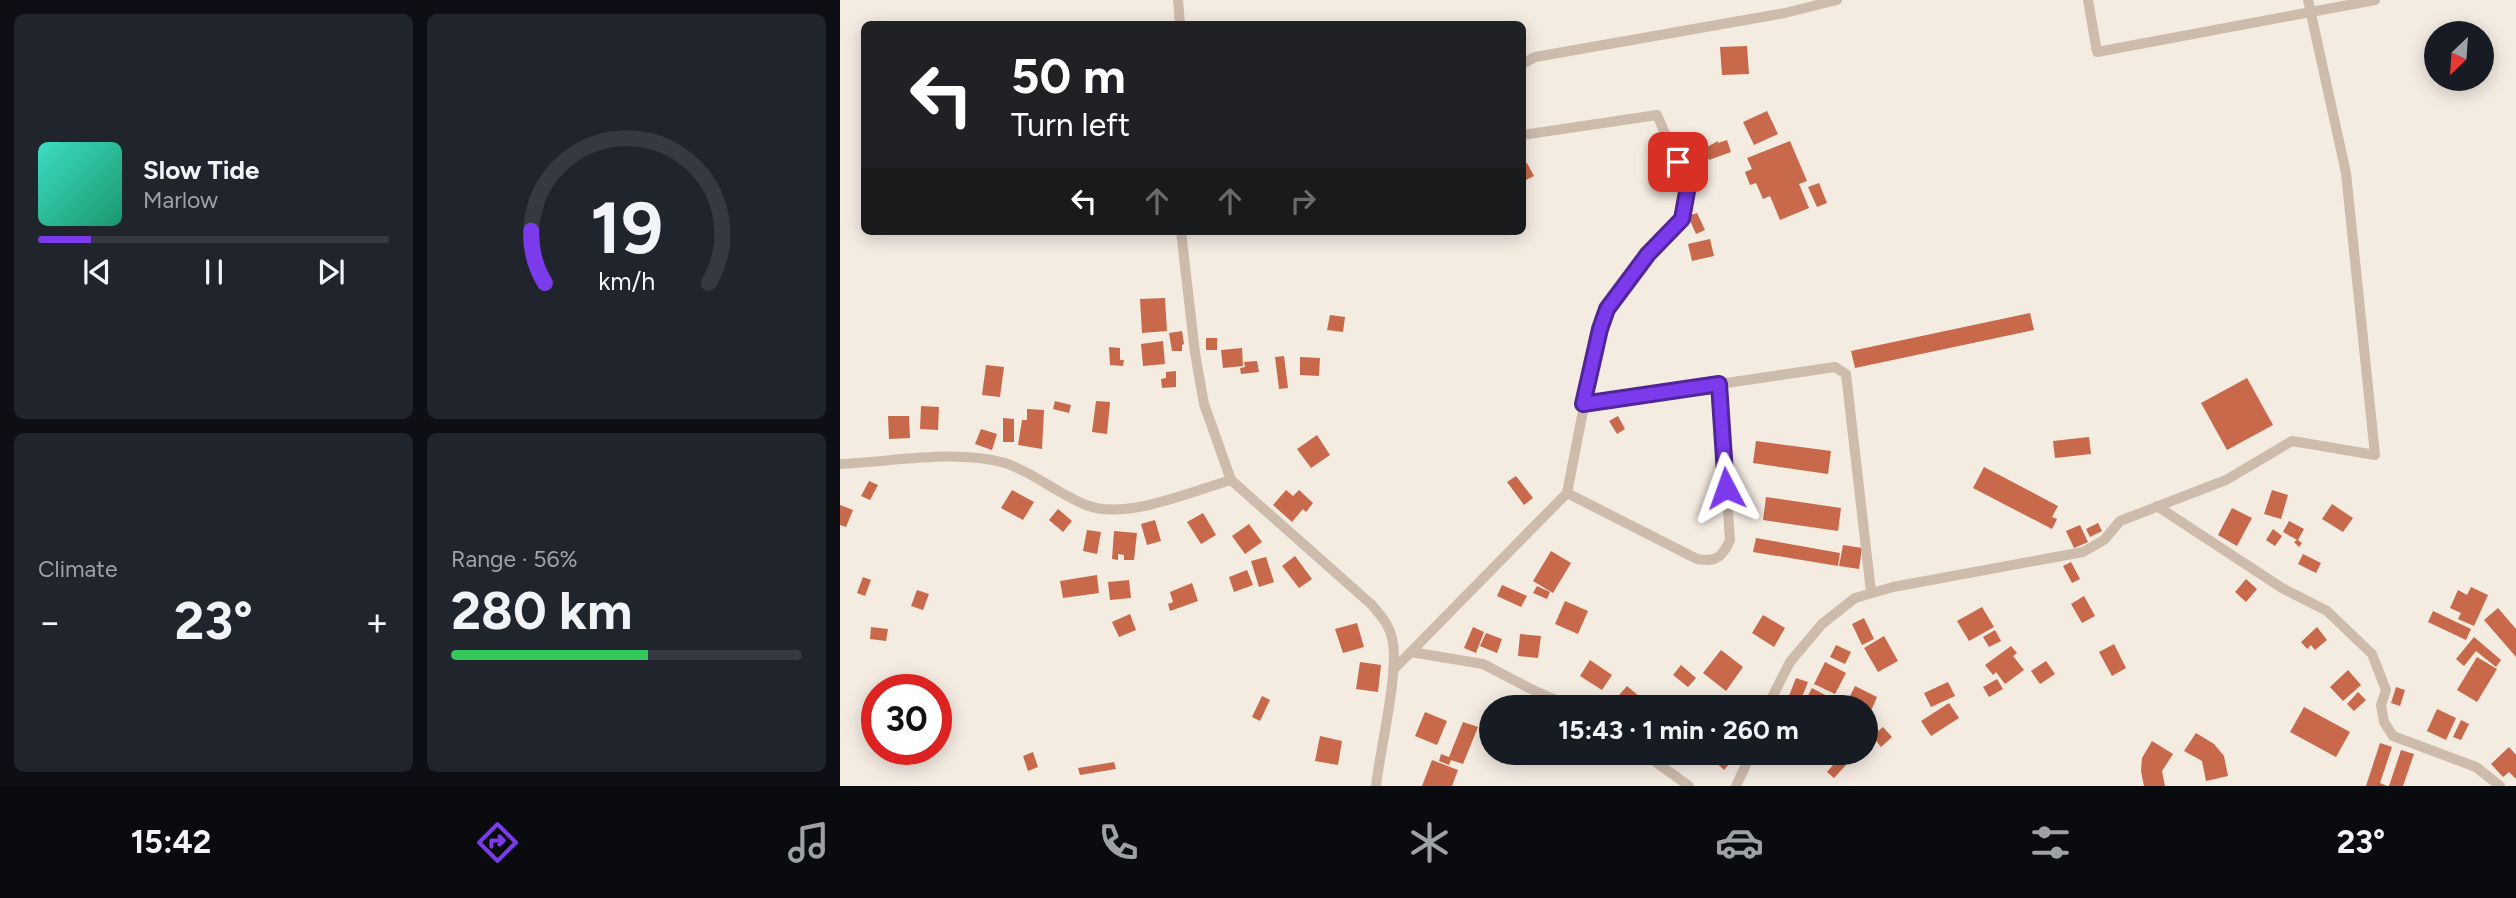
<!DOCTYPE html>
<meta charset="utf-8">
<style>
body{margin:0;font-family:Figtree,sans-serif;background:#20242c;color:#f1f3f6;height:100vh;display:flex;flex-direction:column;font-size:26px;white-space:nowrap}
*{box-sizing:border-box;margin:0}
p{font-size:23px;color:#9ea1a6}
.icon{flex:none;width:38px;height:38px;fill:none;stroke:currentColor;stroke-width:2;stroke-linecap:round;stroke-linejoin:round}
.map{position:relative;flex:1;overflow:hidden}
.drawer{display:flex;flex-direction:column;gap:14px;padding:14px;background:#0d0f14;width:840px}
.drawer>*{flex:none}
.hud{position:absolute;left:21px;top:21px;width:665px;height:214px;border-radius:10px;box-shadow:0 4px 18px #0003;background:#202124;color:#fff;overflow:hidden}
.needle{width:46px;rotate:205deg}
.tools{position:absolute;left:1584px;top:21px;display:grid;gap:14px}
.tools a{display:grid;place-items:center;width:70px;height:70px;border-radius:50%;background:#171b24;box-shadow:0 4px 18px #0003;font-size:35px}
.speed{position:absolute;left:21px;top:674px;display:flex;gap:14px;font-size:35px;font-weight:700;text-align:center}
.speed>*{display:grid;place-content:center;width:91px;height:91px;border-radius:50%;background:#171b24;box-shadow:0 4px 18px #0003;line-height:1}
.speed .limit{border:10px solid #d22;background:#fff;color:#111}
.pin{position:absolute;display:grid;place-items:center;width:60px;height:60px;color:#fff;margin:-30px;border-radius:14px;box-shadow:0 4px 10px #0006}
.me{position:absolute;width:77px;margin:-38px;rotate:356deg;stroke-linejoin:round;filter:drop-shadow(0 0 5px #0008)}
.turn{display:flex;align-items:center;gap:24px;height:147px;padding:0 35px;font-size:32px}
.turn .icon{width:91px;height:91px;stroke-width:2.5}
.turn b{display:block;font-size:49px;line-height:60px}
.lanes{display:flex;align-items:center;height:66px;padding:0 35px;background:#0003;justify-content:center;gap:35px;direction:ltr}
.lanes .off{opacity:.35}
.big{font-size:52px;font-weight:700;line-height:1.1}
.drawer .widget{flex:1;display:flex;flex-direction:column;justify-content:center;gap:10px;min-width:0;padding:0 24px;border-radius:10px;background:#20242c}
.drawer .dial{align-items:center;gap:0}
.dial svg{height:182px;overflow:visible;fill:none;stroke:#363941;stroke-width:7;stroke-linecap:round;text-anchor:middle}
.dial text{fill:#f1f3f6;stroke:none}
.song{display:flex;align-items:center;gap:21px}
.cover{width:84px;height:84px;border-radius:10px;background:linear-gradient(135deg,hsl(170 70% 55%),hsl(160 70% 35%))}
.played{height:7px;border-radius:4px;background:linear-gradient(90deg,#7c3aed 15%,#363941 15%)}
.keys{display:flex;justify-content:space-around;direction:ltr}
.heat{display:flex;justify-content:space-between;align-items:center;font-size:38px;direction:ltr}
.charge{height:10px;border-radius:5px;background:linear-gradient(90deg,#34c759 56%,#363941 0)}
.drawer .tiles{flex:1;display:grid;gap:14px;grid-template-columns:repeat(2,1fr)}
.trip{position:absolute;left:639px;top:695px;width:399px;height:70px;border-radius:35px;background:#171b24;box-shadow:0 4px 18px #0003;font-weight:700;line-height:70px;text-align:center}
.menu{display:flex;height:112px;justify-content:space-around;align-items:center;background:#090b0e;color:#9ea1a6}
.menu .icon{width:49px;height:49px}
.menu .selected{color:#7c3aed}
.menu b{font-size:32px;color:#f1f3f6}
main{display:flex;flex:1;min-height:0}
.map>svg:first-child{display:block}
.building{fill:#c8694b}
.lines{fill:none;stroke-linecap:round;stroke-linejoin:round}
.street{stroke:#cdbbac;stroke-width:10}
.route-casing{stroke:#51269a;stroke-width:18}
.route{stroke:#7c3aed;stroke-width:12}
</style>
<main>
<section class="drawer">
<div class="tiles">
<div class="widget">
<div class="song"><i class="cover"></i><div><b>Slow Tide</b><p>Marlow</p></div></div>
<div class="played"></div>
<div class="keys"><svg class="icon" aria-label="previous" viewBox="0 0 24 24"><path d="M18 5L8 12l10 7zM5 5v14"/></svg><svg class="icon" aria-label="pause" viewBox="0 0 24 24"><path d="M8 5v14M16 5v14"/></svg><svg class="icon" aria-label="next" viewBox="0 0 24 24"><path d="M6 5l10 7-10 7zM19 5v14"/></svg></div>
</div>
<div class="widget dial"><svg viewBox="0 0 100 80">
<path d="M14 69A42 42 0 1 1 86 69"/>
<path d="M14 69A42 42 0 0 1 8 46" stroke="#7c3aed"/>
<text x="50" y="56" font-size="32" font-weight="700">19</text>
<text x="50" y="72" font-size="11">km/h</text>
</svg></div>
<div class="widget"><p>Climate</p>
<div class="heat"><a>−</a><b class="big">23°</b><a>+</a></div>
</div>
<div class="widget"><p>Range · 56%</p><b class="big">280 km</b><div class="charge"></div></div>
</div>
</section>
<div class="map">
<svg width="1676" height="786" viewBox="0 0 1676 786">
<rect width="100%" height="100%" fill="#f4ebe1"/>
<!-- building -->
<path class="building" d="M907 46 909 74 882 75 880 47Z
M927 111 938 134 914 145 903 122Z
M887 140 891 152 869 160 865 148 878 141V143Z
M950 141 967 181 959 184 969 208 940 220 930 196 923 199 916 183 910 185 905 172 912 169 907 158Z
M687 163 694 176 682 182V165Z
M979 183 987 203 977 207 968 187Z
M857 213 865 230 856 234 848 216Z
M870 239 874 256 852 261 848 244Z
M325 298 327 331 302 333 300 299Z
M1190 313 1194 330 1015 368 1011 351Z
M490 315 505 317 503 332 487 330Z
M342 331 344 344 342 345V351H332L329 333Z
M366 338H377V350H366Z
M323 341 325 364 303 366 301 344Z
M269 347 280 348V360H284L283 366 270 365Z
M402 348 403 366 383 368 381 350Z
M444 356 448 388 439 389 435 357Z
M460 357 480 358 479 376 460 375Z
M417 361 419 372 401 374 400 368 405 367 404 362Z
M146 365 164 367 160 397 142 395Z
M336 371V387L322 388 321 379 326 378V372Z
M1407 378 1433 425 1387 450 1361 403Z
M215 401 231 405 229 413 213 409Z
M256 401 270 402 267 434 252 432Z
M81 406 99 407 98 430 80 429Z
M187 409 204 410 202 449 178 445 182 420H187Z
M48 416H69L70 438 49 439Z
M778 416 785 429 777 434 769 421Z
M163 418 174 419V442H163Z
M141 429 157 434 152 450 135 444Z
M477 435 490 455 471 468 457 449Z
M1249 437 1251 454 1215 458 1213 441Z
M916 441 991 451 988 474 913 463Z
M1144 467 1218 506 1212 517 1217 519 1212 529 1133 488Z
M676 476 693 498 684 505 667 482Z
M29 481 38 485 30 500 21 496Z
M172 490 194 502 183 520 161 508Z
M446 490 453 496 459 490 473 503 466 512 463 509 452 522 433 505Z
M1432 490 1448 495 1441 519 1424 514Z
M926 497 1001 508 998 531 923 520Z
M1492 504 1513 518 1503 532 1482 519Z
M0 505 13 510 6 527 0 525Z
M1392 508 1412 518 1397 546 1378 535Z
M218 509 232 521 223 532 209 520Z
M363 513 376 535 361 544 347 522Z
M315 520 321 541 307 545 301 524Z
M1449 521 1464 529 1458 540 1462 543 1459 547 1454 542 1457 540 1443 532Z
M1258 523 1262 531 1250 537 1246 529Z
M409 524 422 542 405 554 392 536Z
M1240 525 1248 542 1234 548 1226 531Z
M1433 529 1442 536 1435 546 1426 540Z
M247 530 261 532 257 554 243 551Z
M274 531 297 533 294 560H284V555L278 554V560L272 559Z
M916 538 1000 553 998 566 913 552Z
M1003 545 1022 548 1019 569 999 566Z
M711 551 731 563 713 593 693 581Z
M1463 554 1481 563 1476 573 1458 564Z
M455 556 472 579 459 588 442 566Z
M426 557 434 582 419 587 411 561Z
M1231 562 1240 579 1232 583 1223 566Z
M407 570 413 585 394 592 389 577Z
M257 575 259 593 223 598 220 581Z
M23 577 31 580 25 596 17 593Z
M1406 579 1417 589 1406 602 1395 592Z
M289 580 291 598 270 600 268 582Z
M352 583 358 601 330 611 328 604 333 602 330 592Z
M662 585 687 596 681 607 657 596Z
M697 586 710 592 707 599 693 593Z
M1631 587 1648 595 1634 626 1618 619 1621 613 1610 608 1618 590 1627 595Z
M77 590 89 594 83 610 71 606Z
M1244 596 1255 616 1242 623 1231 604Z
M725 601 748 611 738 634 715 624Z
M1142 607 1154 627 1129 641 1117 621Z
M1658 608 1676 629V657L1644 620Z
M1593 611 1631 629 1626 640 1588 622Z
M290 614 296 630 279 637 272 622Z
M923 615 945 628 934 647 912 633Z
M1024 618 1034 639 1022 645 1012 624Z
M517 623 524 647 503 653 495 629Z
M31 627 48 629 46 641 30 639Z
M633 627 644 632 636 653 624 648Z
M1477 627 1487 640 1475 650 1471 645 1467 649 1461 642Z
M1155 630 1161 641 1149 647 1143 637Z
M646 633 662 639 657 653 640 646Z
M680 634 701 636 698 658 678 656Z
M1044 636 1058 661 1038 672 1024 648Z
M1634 637 1661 660 1656 667 1636 651 1624 666 1616 659Z
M1274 644 1286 668 1272 676 1259 652Z
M996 645 1011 652 1005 664 990 657Z
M1171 646 1177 653 1173 656 1184 670 1165 684 1156 672 1153 675 1145 665Z
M881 650 903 667 886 691 863 673Z
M1637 657 1657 669 1637 702 1617 690Z
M750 660 772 675 762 690 740 676Z
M1206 661 1215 674 1200 684 1191 671Z
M520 662 541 665 538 692 516 689Z
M985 662 1006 673 995 694 974 684Z
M841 665 856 678 848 687 833 675Z
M1508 670 1521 685 1503 701 1490 687Z
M956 678 968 682 958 707H948L945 706Z
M1157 679 1163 689 1149 697 1143 687Z
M1108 682 1115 696 1091 707 1084 693Z
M787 686 806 702 801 707H779L773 702Z
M1015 686 1037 697 1030 713 1026 711V707H1018L1007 702Z
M1556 687 1565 690 1560 706 1551 703Z
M972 688 1002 704 1001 707H962Z
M1518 692 1526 700 1514 711 1507 704Z
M422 696 430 700 420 721 412 717Z
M1109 703 1119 718 1091 736 1081 721Z
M1464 707 1510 732 1496 757 1450 732Z
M1597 709 1616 718 1606 740 1587 731Z
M585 712 607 721 597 745 575 736Z
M1621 720 1629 724 1621 740 1613 737Z
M623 722 638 727 623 764 611 760 609 765 599 761 601 754 609 757Z
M1043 727 1052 737 1041 747 1032 736Z
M1356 733 1374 744 1384 756 1388 776 1366 781 1362 761 1344 751Z
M480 736 502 741 498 765 475 761Z
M1312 741 1333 754 1322 771 1325 786H1304L1301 771 1302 758Z
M1540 743 1552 747 1540 783 1547 786H1526Z
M1669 747 1676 755V779L1669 772 1663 777 1651 764Z
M1561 750 1574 754 1563 786H1549Z
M193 752 198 767 188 771 183 756Z
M874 752H892L896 756 884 770 870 757Z
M999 758 1006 765 994 778 987 772Z
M592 760 618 770 612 786H582Z
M274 762 276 769 240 775 238 768Z"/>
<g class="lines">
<!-- street -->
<path class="street" d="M338 0 340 24
M1248 0 1257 52 1535 0
M682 64 695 57 945 13 997 0
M341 231 355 353 364 404 391 480 532 605C540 615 549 624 552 638 560 670 540 749 536 786
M743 404 995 367 1006 374 1031 592
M0 464C51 462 115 449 165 463 193 472 218 494 246 505 286 521 352 491 391 480
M727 493 857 559C876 563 883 556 890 540L879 384
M1317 506 1442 588 1487 611 1532 654 1546 690 1541 705 1544 722 1553 736 1636 767 1660 786
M571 652 643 664 693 690 732 707
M553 670 727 493 759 329 767 309 808 254 842 219 848 186 817 115 682 135
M927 707 950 662 982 624 1015 598 1053 587 1243 552 1264 540 1280 521 1386 480 1452 441 1535 455 1506 173 1468 0
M802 752 849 786
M896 786 912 752"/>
</g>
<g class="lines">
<defs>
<path id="route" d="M838 162 848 186 842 219 808 254 767 309 760 329 743 404 879 384 886 488"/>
</defs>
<!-- route casing -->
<use href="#route" class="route-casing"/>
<!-- route -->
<use href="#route" class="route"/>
</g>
</svg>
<div class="tools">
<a><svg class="needle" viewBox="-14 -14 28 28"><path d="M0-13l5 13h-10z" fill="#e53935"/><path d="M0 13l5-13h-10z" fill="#9ea1a6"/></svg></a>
</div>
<div class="speed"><div class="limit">30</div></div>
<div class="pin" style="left:838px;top:162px;background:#d93025"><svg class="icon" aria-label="arrive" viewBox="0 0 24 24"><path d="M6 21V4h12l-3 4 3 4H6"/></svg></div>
<svg class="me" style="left:886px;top:488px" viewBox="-20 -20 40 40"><path d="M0-17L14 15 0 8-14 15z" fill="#7c3aed" stroke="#fff" stroke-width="4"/></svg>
<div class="trip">15:43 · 1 min · 260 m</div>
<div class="hud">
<div class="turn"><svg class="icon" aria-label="left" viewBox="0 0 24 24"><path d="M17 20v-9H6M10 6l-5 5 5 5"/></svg><div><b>50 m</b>Turn left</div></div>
<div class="lanes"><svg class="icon" aria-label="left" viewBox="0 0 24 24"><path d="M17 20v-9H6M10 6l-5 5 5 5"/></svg><svg class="icon off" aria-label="ahead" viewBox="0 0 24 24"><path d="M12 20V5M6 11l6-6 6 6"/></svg><svg class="icon off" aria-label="ahead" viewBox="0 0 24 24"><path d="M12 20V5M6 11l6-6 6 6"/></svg><svg class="icon off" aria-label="right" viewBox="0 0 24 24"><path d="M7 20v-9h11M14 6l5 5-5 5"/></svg></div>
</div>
</div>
</main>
<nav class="menu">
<b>15:42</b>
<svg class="icon selected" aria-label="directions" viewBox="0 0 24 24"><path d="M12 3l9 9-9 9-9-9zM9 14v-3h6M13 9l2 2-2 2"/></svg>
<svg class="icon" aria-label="music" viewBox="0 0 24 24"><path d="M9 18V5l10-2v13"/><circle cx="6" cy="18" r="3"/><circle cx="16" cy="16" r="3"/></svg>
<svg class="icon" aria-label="phone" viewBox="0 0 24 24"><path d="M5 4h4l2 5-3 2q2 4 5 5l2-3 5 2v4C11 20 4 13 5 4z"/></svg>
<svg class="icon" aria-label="climate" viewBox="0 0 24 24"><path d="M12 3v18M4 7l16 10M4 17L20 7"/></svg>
<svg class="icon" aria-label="car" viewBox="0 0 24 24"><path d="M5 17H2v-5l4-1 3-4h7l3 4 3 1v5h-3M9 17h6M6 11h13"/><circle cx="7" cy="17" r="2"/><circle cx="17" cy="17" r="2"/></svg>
<svg class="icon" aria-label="filters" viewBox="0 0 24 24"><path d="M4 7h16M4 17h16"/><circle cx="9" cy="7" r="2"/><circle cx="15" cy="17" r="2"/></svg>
<b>23°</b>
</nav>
